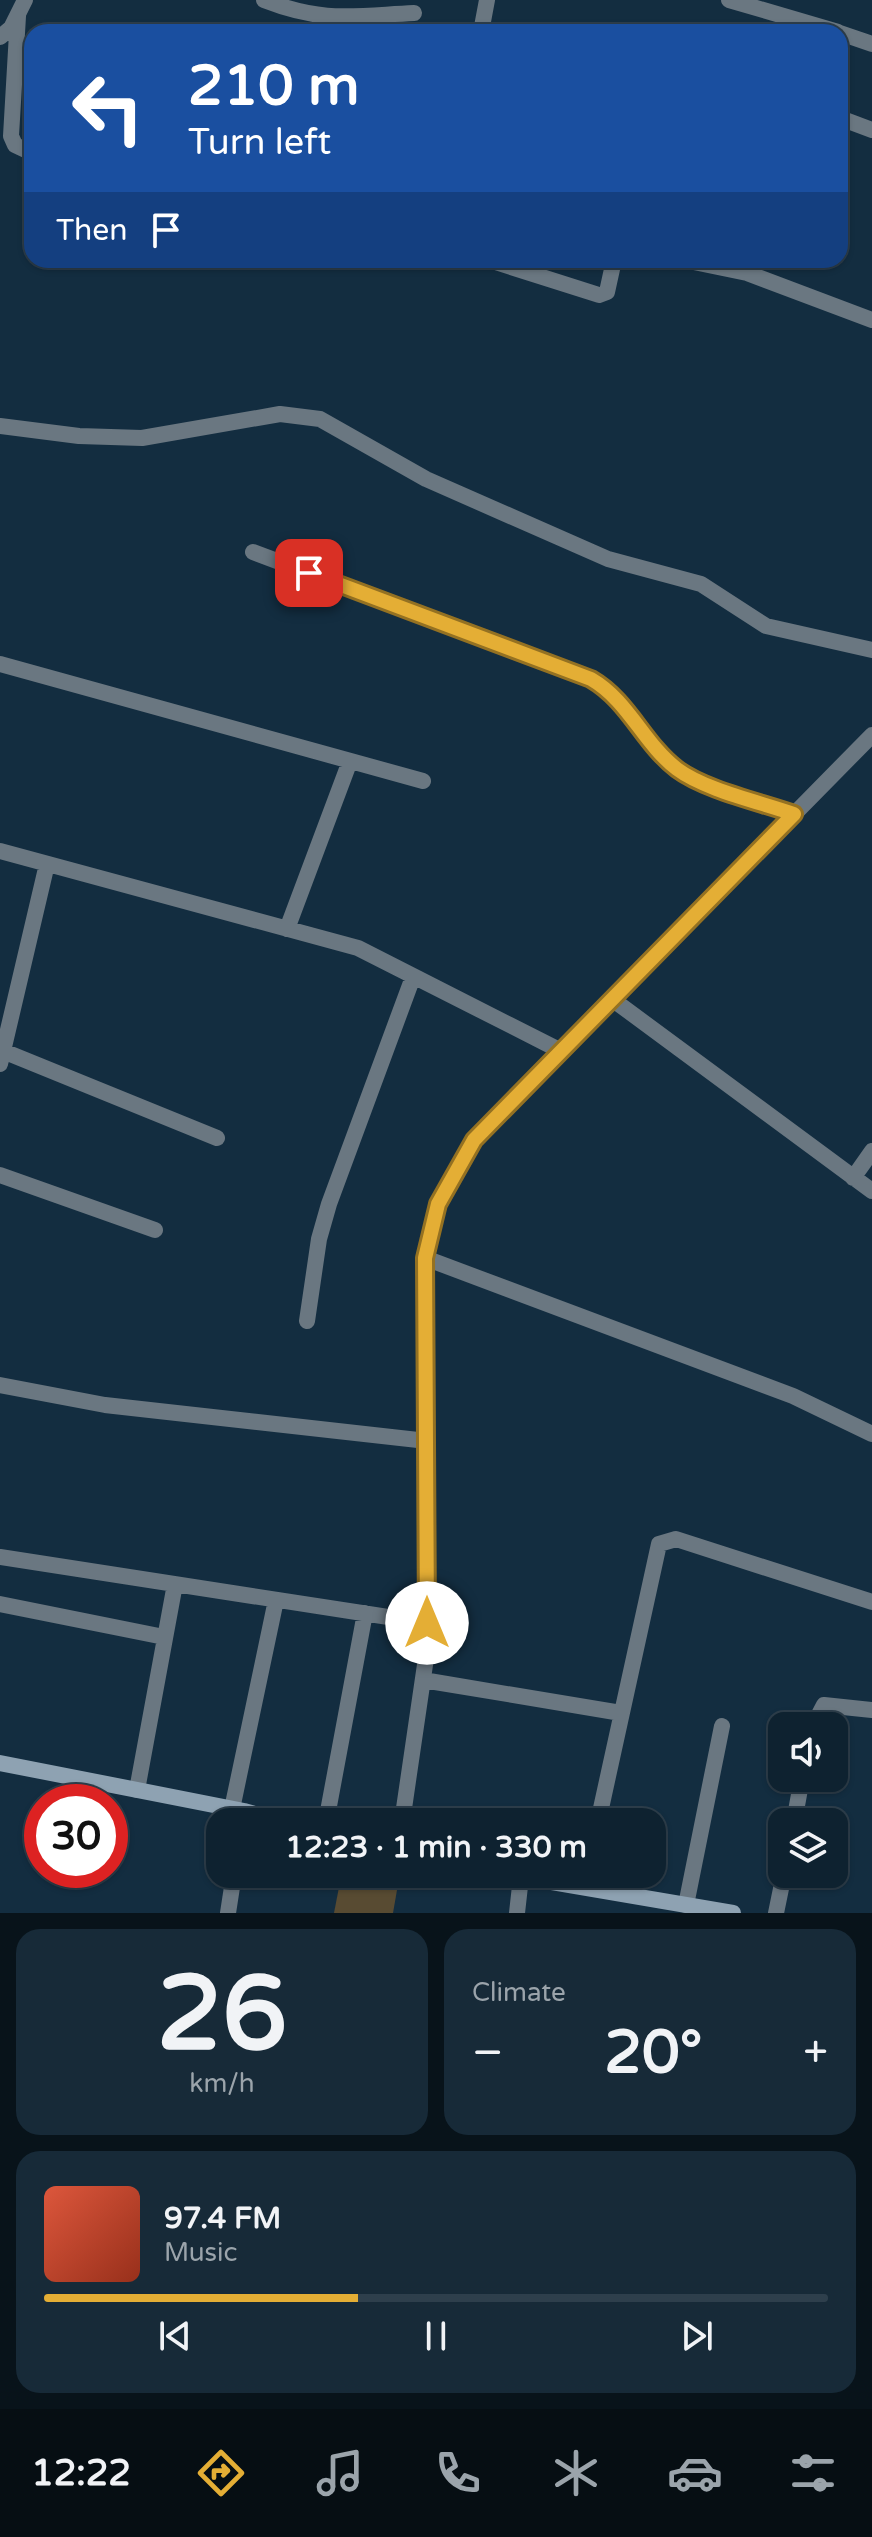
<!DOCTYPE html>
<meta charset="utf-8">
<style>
body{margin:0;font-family:"Varela Round",sans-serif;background:#172a38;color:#f1f3f6;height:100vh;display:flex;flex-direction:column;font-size:30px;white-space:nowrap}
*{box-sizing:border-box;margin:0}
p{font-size:26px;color:#9ba4ab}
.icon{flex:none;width:44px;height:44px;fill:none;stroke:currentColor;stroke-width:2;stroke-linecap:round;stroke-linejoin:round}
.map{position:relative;height:1913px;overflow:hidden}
.sheet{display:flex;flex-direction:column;gap:16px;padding:16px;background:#08131a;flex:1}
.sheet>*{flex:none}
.hud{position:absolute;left:24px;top:24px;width:824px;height:244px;border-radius:24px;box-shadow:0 2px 6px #0004,0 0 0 2px #2e3f4c;background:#1a4fa0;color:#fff;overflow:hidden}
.buttons{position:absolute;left:768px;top:1712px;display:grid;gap:16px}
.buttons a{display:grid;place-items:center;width:80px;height:80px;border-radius:16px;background:#0e2230;box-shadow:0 2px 6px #0004,0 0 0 2px #2e3f4c;font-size:40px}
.speed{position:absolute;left:24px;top:1784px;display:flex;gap:16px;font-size:40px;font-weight:700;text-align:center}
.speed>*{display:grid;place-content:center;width:104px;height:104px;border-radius:50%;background:#0e2230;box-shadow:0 2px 6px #0004,0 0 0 2px #2e3f4c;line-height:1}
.speed .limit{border:12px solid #d22;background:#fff;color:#111}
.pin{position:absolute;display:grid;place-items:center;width:68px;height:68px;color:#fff;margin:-34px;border-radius:16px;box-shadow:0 4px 12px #0006}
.me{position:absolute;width:88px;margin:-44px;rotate:0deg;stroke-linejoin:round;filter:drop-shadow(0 0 6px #0008)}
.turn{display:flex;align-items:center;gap:28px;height:168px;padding:0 32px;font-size:36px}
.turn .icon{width:104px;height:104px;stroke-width:2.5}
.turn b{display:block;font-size:56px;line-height:68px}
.then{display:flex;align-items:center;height:76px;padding:0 32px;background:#0003;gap:16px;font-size:30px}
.big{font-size:60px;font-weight:800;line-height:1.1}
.sheet .card{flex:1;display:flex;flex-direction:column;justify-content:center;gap:12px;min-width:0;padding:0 28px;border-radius:24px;background:#172a38}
.sheet .dial{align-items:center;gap:0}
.dial b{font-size:104px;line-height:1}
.song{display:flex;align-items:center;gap:24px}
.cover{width:96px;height:96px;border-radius:12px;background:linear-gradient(135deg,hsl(10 70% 55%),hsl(10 70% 35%))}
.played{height:8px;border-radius:4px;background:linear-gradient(90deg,#e4ae35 40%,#2e3f4c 40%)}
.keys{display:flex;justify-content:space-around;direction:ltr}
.heat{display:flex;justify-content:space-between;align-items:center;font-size:44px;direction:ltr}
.sheet .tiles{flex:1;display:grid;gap:16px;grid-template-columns:1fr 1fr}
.card:last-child{grid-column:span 2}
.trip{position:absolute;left:206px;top:1808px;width:460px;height:80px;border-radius:24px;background:#0e2230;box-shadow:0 2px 6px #0004,0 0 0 2px #2e3f4c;font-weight:800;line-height:80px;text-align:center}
.menu{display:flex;height:128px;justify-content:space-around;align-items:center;background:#060e13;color:#9ba4ab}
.menu .icon{width:56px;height:56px}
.menu .active{color:#e4ae35}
.menu b{font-size:36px;color:#f1f3f6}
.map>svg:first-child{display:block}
.green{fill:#584b32}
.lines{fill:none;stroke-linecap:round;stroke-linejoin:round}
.street{stroke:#6a7781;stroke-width:16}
.secondary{stroke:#8ea2b2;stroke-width:16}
.route-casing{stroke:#947122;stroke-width:20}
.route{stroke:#e4ae35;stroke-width:14}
</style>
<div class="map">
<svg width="872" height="1913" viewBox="0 0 872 1913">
<rect width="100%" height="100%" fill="#132d40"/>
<!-- green -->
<path class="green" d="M340 1882 397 1890 393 1913H334Z"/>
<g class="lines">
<!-- street -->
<path class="street" d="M264 0C323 23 352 16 414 13
M729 0 838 32
M18 16 11 136 15 145 32 153
M481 32 487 0
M840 33 872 44
M0 37 11 28 25 0
M840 118 872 130
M489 260 599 295 607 292 614 260
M684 260 747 273 872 320
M0 426 79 436 142 438 280 414 320 419 426 479 608 559 701 584 766 626 872 650
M253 552 591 679C629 701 643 743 677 769 705 790 760 802 794 814
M0 664 423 781
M0 851 358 948 561 1051
M287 929 350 761
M612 999 872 1191
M3 1051 217 1138
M0 1064 47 864
M0 1175 155 1230
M853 1178 872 1151
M425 1258 793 1396 872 1434
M307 1321 319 1239 329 1204 413 977
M0 1385 105 1405 427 1441
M0 1557 427 1623
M0 1604 164 1637
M423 1680 621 1713
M813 1726 824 1705 872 1710
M137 1790 175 1584
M232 1809 276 1600
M326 1822 365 1613
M402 1822 427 1651 425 1258 438 1204 474 1140 872 735
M598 1822 659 1544 676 1539 872 1602
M794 1822 802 1778
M686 1905 722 1726
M228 1913 234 1874
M517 1913 521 1877
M776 1913 784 1874"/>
<!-- secondary -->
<path class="secondary" d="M0 1763 244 1811 285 1822
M504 1874 733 1913"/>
</g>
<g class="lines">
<defs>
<path id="route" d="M309 573 591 679C629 701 643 743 677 769 705 790 760 802 794 814L474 1140 438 1204 425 1258 427 1623"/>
</defs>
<!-- route casing -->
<use href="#route" class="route-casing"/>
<!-- route -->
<use href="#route" class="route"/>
</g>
</svg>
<div class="buttons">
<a><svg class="icon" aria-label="sound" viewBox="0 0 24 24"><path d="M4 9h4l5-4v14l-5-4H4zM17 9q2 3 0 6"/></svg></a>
<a><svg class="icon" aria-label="layers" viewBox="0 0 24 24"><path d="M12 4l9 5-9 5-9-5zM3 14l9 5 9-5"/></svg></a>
</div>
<div class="speed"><div class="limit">30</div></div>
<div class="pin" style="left:309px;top:573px;background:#d93025"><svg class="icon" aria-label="arrive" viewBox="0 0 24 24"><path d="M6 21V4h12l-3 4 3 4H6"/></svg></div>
<svg class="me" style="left:427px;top:1623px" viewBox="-20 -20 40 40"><circle r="19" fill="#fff"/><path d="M0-13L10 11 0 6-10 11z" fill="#e4ae35"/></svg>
<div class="trip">12:23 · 1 min · 330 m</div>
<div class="hud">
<div class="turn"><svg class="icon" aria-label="left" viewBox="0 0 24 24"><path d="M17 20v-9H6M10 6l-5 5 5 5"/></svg><div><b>210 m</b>Turn left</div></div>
<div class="then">Then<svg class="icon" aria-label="arrive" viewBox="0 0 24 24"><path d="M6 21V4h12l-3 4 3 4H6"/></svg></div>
</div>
</div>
<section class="sheet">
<div class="tiles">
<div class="card dial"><b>26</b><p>km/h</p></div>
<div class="card"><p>Climate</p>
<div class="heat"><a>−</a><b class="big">20°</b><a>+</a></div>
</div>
<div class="card">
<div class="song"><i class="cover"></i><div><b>97.4 FM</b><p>Music</p></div></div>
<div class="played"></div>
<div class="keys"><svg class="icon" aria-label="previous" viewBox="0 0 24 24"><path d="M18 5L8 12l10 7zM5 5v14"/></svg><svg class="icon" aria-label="pause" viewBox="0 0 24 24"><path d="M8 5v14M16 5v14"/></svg><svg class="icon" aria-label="next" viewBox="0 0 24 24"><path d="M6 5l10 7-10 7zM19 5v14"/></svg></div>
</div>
</div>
</section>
<nav class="menu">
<b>12:22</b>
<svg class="icon active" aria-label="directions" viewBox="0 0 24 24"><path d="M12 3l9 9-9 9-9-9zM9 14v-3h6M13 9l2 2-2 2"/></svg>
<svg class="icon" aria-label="music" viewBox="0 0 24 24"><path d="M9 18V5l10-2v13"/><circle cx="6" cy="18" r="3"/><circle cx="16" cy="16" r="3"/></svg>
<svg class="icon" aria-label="phone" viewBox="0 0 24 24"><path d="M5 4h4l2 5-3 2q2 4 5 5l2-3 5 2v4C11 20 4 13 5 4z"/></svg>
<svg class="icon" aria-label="climate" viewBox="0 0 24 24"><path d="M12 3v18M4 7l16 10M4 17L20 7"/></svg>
<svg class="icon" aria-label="car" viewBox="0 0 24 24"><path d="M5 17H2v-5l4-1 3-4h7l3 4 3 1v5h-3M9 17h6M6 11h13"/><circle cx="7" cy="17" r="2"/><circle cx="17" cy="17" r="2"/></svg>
<svg class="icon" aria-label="filters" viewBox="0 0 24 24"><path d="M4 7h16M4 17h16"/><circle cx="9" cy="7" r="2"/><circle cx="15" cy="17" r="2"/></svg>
</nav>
